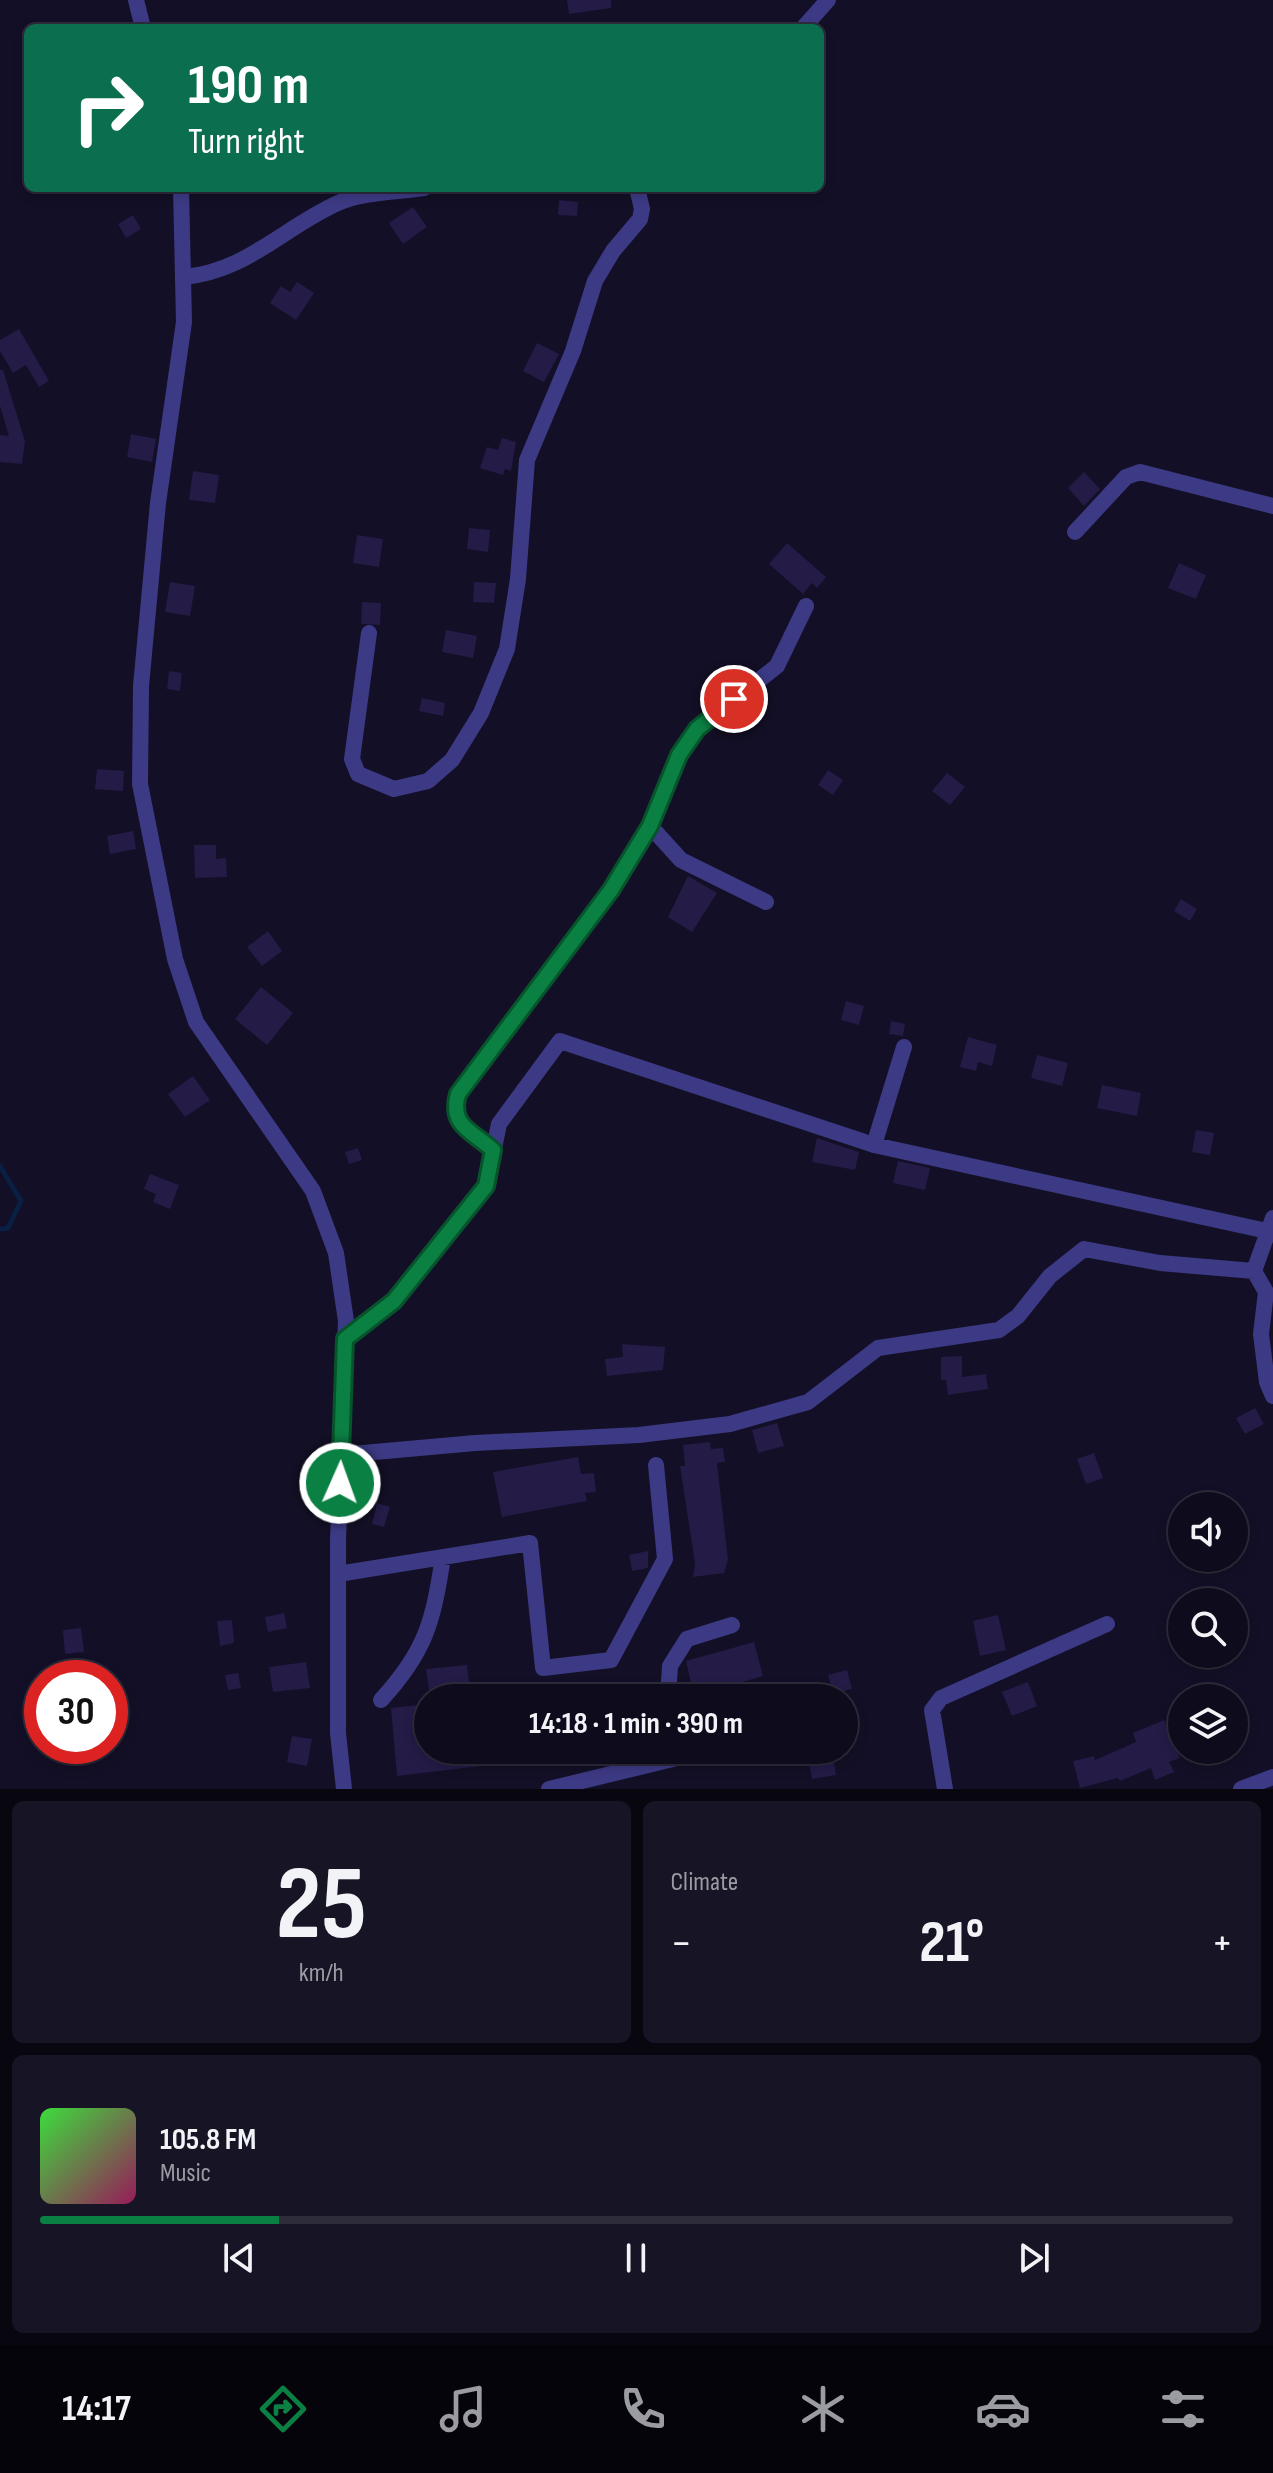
<!DOCTYPE html>
<meta charset="utf-8">
<style>
body{margin:0;font-family:"Sofia Sans Condensed",sans-serif;background:#171425;color:#f1f3f6;height:100vh;display:flex;flex-direction:column;font-size:30px;white-space:nowrap}
*{box-sizing:border-box;margin:0}
p{font-size:26px;color:#9b9ba3}
.icon{flex:none;width:44px;height:44px;fill:none;stroke:currentColor;stroke-width:2;stroke-linecap:round;stroke-linejoin:round}
.map{position:relative;height:1789px;overflow:hidden}
.details{display:flex;flex-direction:column;gap:12px;padding:12px;background:#08060f;flex:1}
.details>*{flex:none}
.top-card{position:absolute;left:24px;top:24px;width:800px;height:168px;border-radius:12px;box-shadow:0 4px 12px #0003,0 0 0 2px #2e2b3b;background:#0b6e4f;color:#fff;overflow:hidden}
.fabs{position:absolute;left:1168px;top:1492px;display:grid;gap:16px}
.fabs a{display:grid;place-items:center;width:80px;height:80px;border-radius:50%;background:#0e0b1c;box-shadow:0 4px 12px #0003,0 0 0 2px #2e2b3b;font-size:40px}
.speed{position:absolute;left:24px;top:1660px;display:flex;gap:16px;font-size:40px;font-weight:700;text-align:center}
.speed>*{display:grid;place-content:center;width:104px;height:104px;border-radius:50%;background:#0e0b1c;box-shadow:0 4px 12px #0003,0 0 0 2px #2e2b3b;line-height:1}
.speed .limit{border:12px solid #d22;background:#fff;color:#111}
.pin{position:absolute;display:grid;place-items:center;width:68px;height:68px;color:#fff;margin:-34px;border:4px solid #fff;border-radius:50%;box-shadow:0 2px 8px #0007}
.me{position:absolute;width:88px;margin:-44px;rotate:2deg;stroke-linejoin:round;filter:drop-shadow(0 0 6px #0008)}
.turn{display:flex;align-items:center;gap:28px;height:168px;padding:0 32px;font-size:36px}
.turn .icon{width:104px;height:104px;stroke-width:2.5}
.turn b{display:block;font-size:56px;line-height:68px}
.big{font-size:60px;font-weight:700;line-height:1.1}
.details .card{flex:1;display:flex;flex-direction:column;justify-content:center;gap:12px;min-width:0;padding:0 28px;border-radius:12px;background:#171425}
.details .dial{align-items:center;gap:0}
.dial b{font-size:104px;line-height:1}
.song{display:flex;align-items:center;gap:24px}
.cover{width:96px;height:96px;border-radius:12px;background:linear-gradient(135deg,hsl(120 70% 55%),hsl(330 70% 35%))}
.played{height:8px;border-radius:4px;background:linear-gradient(90deg,#0b8043 20%,#2e2b3b 20%)}
.keys{display:flex;justify-content:space-around;direction:ltr}
.heat{display:flex;justify-content:space-between;align-items:center;font-size:44px;direction:ltr}
.details .tiles{flex:1;display:grid;gap:12px;grid-template-columns:1fr 1fr}
.card:last-child{grid-column:span 2}
.trip{position:absolute;left:414px;top:1684px;width:444px;height:80px;border-radius:40px;background:#0e0b1c;box-shadow:0 4px 12px #0003,0 0 0 2px #2e2b3b;font-weight:700;line-height:80px;text-align:center}
.dock{display:flex;height:128px;justify-content:space-around;align-items:center;background:#06040b;color:#9b9ba3}
.dock .icon{width:56px;height:56px}
.dock .current{color:#0b8043}
.dock b{font-size:36px;color:#f1f3f6}
.map>svg:first-child{display:block}
.lines{fill:none;stroke-linecap:round;stroke-linejoin:round}
.stream{stroke:#0a1f44;stroke-width:5}
.building{fill:#241b47}
.street{stroke:#3d3a85;stroke-width:16}
.route-casing{stroke:#07532c;stroke-width:20}
.route{stroke:#0b8043;stroke-width:14}
</style>
<div class="map">
<svg width="1273" height="1789" viewBox="0 0 1273 1789">
<rect width="100%" height="100%" fill="#130f26"/>
<g class="lines">
<!-- stream -->
<path class="stream" d="M0 1166 21 1201 8 1228 0 1229"/>
</g>
<!-- building -->
<path class="building" d="M567 0H611V8L569 14Z
M559 200 578 202 577 216 558 215Z
M413 207 427 227 403 244 389 223Z
M133 215 141 229 126 238 118 224Z
M297 282 314 293 296 320 270 303 281 286 290 292Z
M19 329 49 381 39 387 26 365 13 373 0 351V340Z
M537 343 559 354 544 382 523 371Z
M0 370H3L25 441 22 464 0 462V435L9 436 0 406Z
M131 434 156 439 152 462 127 457Z
M502 438 516 442 511 471 505 469 503 475 480 468 487 447 498 450Z
M193 471 219 475 215 503 189 500Z
M1084 472 1100 489 1084 506 1068 488Z
M469 528 490 530 488 552 467 549Z
M357 535 383 539 379 567 353 563Z
M787 543 826 577 817 588 812 583 803 594 769 564Z
M1179 563 1206 575 1196 599 1168 588Z
M170 582 195 586 190 616 165 612Z
M474 582 496 583 494 603 473 602Z
M362 602 381 603 380 625 361 624Z
M446 630 477 636 473 658 442 652Z
M169 671 182 673 180 691 167 689Z
M422 698 445 703 443 716 419 711Z
M97 769 124 771 123 791 95 789Z
M828 770 843 780 833 795 818 785Z
M947 773 965 787 950 805 932 791Z
M133 831 136 849 110 854 107 836Z
M194 845H216V859L226 858 227 877 195 878Z
M688 876 717 893 692 932 668 917Z
M1181 899 1197 909 1190 921 1174 911Z
M268 931 282 951 262 966 247 947Z
M261 987 293 1013 267 1045 235 1019Z
M846 1001 864 1006 859 1025 841 1020Z
M891 1021 905 1024 903 1036 889 1034Z
M968 1037 997 1045 992 1066 978 1062 976 1071 960 1067Z
M1037 1055 1068 1063 1062 1086 1031 1078Z
M193 1076 210 1100 185 1117 168 1094Z
M1102 1085 1141 1093 1137 1116 1097 1108Z
M1196 1130 1214 1133 1210 1155 1192 1152Z
M817 1138 859 1152 855 1170 812 1162Z
M358 1148 362 1160 349 1164 345 1152Z
M898 1161 930 1168 925 1190 893 1183Z
M150 1174 179 1185 170 1209 153 1202 156 1194 144 1189Z
M622 1344 665 1347 663 1370 607 1376 605 1359 623 1357Z
M962 1356V1377L986 1374 988 1389 948 1395 946 1380H941V1357Z
M1255 1408 1264 1424 1245 1434 1236 1418Z
M777 1423 784 1446 758 1453 752 1430Z
M710 1442 711 1449 723 1448 725 1462 717 1463 728 1560 724 1573 693 1577 695 1563 680 1466H685L683 1445Z
M1094 1453 1103 1478 1086 1484 1077 1459Z
M578 1457 581 1474 594 1473 596 1492 585 1493 587 1501 502 1517 493 1472Z
M377 1503 390 1507 384 1527 372 1524Z
M648 1551V1568L632 1571 629 1555Z
M284 1613 287 1628 268 1632 265 1617Z
M998 1615 1006 1650 980 1656 973 1621Z
M232 1620 234 1643 220 1646 217 1621Z
M81 1628 84 1652 65 1654 63 1630Z
M754 1642 763 1676 708 1692 705 1683 692 1687 686 1661Z
M306 1662 310 1688 273 1692 269 1667Z
M467 1665 471 1698H430L426 1669Z
M847 1670 852 1689 833 1694 828 1675Z
M238 1673 241 1688 228 1690 225 1675Z
M1028 1682 1037 1706 1012 1716 1002 1692Z
M428 1704V1750H513L514 1762 397 1776 391 1708Z
M1164 1720 1180 1758 1169 1762 1174 1772 1155 1780 1151 1768 1120 1781 1118 1778 1080 1788 1073 1761 1094 1756 1095 1760 1136 1742 1133 1733Z
M292 1736 312 1739 307 1766 287 1762Z
M560 1750H578L580 1762 563 1766Z
M832 1750 836 1775 812 1779 807 1752Z"/>
<g class="lines">
<!-- street -->
<path class="street" d="M136 0 143 28
M803 28 828 0
M181 188 184 322 158 503 141 686 140 784 175 959 196 1022 313 1191 336 1253 346 1321 338 1541V1733L344 1789
M183 277C246 272 284 227 338 203 364 192 397 192 424 188
M1075 532 1126 477 1140 472 1273 506
M369 633 352 759 358 774 394 789 428 781 452 760 481 713 507 649 518 579 527 460 573 351 595 281 613 251 640 219 642 209 637 188
M650 826 681 860 766 902
M874 1145 904 1047
M493 1150C472 1130 449 1126 458 1094L611 890 650 826 679 755 697 729 777 666 806 606
M1273 1218 1254 1271 1266 1292 1261 1334 1267 1382 1273 1396
M345 1339 394 1301 486 1186 499 1124 560 1041 874 1145 1267 1231
M341 1455 475 1443 639 1435 730 1424 808 1402 878 1348 999 1330 1018 1316 1050 1276 1084 1249 1160 1263 1254 1271
M338 1574 530 1543 543 1668 611 1660 665 1559 656 1465
M668 1698 670 1666 687 1639 732 1625
M381 1700C426 1651 433 1622 443 1557
M549 1789 710 1750
M945 1789 932 1710 941 1698 1107 1624
M1241 1789 1273 1777"/>
</g>
<g class="lines">
<defs>
<path id="route" d="M340 1483 345 1339 394 1301 486 1186 493 1150C472 1131 449 1126 458 1094L611 890 650 826 679 755 697 729 734 699"/>
</defs>
<!-- route casing -->
<use href="#route" class="route-casing"/>
<!-- route -->
<use href="#route" class="route"/>
</g>
</svg>
<div class="fabs">
<a><svg class="icon" aria-label="sound" viewBox="0 0 24 24"><path d="M4 9h4l5-4v14l-5-4H4zM17 9q2 3 0 6"/></svg></a>
<a><svg class="icon" aria-label="search" viewBox="0 0 24 24"><circle cx="10" cy="10" r="6"/><path d="M15 15l6 6"/></svg></a>
<a><svg class="icon" aria-label="layers" viewBox="0 0 24 24"><path d="M12 4l9 5-9 5-9-5zM3 14l9 5 9-5"/></svg></a>
</div>
<div class="speed"><div class="limit">30</div></div>
<div class="pin" style="left:734px;top:699px;background:#d93025"><svg class="icon" aria-label="arrive" viewBox="0 0 24 24"><path d="M6 21V4h12l-3 4 3 4H6"/></svg></div>
<svg class="me" style="left:340px;top:1483px" viewBox="-20 -20 40 40"><circle r="17" fill="#0b8043" stroke="#fff" stroke-width="3"/><path d="M0-11L8 9 0 5-8 9z" fill="#fff"/></svg>
<div class="trip">14:18 · 1 min · 390 m</div>
<div class="top-card">
<div class="turn"><svg class="icon" aria-label="right" viewBox="0 0 24 24"><path d="M7 20v-9h11M14 6l5 5-5 5"/></svg><div><b>190 m</b>Turn right</div></div>
</div>
</div>
<section class="details">
<div class="tiles">
<div class="card dial"><b>25</b><p>km/h</p></div>
<div class="card"><p>Climate</p>
<div class="heat"><a>−</a><b class="big">21°</b><a>+</a></div>
</div>
<div class="card">
<div class="song"><i class="cover"></i><div><b>105.8 FM</b><p>Music</p></div></div>
<div class="played"></div>
<div class="keys"><svg class="icon" aria-label="previous" viewBox="0 0 24 24"><path d="M18 5L8 12l10 7zM5 5v14"/></svg><svg class="icon" aria-label="pause" viewBox="0 0 24 24"><path d="M8 5v14M16 5v14"/></svg><svg class="icon" aria-label="next" viewBox="0 0 24 24"><path d="M6 5l10 7-10 7zM19 5v14"/></svg></div>
</div>
</div>
</section>
<nav class="dock">
<b>14:17</b>
<svg class="icon current" aria-label="directions" viewBox="0 0 24 24"><path d="M12 3l9 9-9 9-9-9zM9 14v-3h6M13 9l2 2-2 2"/></svg>
<svg class="icon" aria-label="music" viewBox="0 0 24 24"><path d="M9 18V5l10-2v13"/><circle cx="6" cy="18" r="3"/><circle cx="16" cy="16" r="3"/></svg>
<svg class="icon" aria-label="phone" viewBox="0 0 24 24"><path d="M5 4h4l2 5-3 2q2 4 5 5l2-3 5 2v4C11 20 4 13 5 4z"/></svg>
<svg class="icon" aria-label="climate" viewBox="0 0 24 24"><path d="M12 3v18M4 7l16 10M4 17L20 7"/></svg>
<svg class="icon" aria-label="car" viewBox="0 0 24 24"><path d="M5 17H2v-5l4-1 3-4h7l3 4 3 1v5h-3M9 17h6M6 11h13"/><circle cx="7" cy="17" r="2"/><circle cx="17" cy="17" r="2"/></svg>
<svg class="icon" aria-label="filters" viewBox="0 0 24 24"><path d="M4 7h16M4 17h16"/><circle cx="9" cy="7" r="2"/><circle cx="15" cy="17" r="2"/></svg>
</nav>
